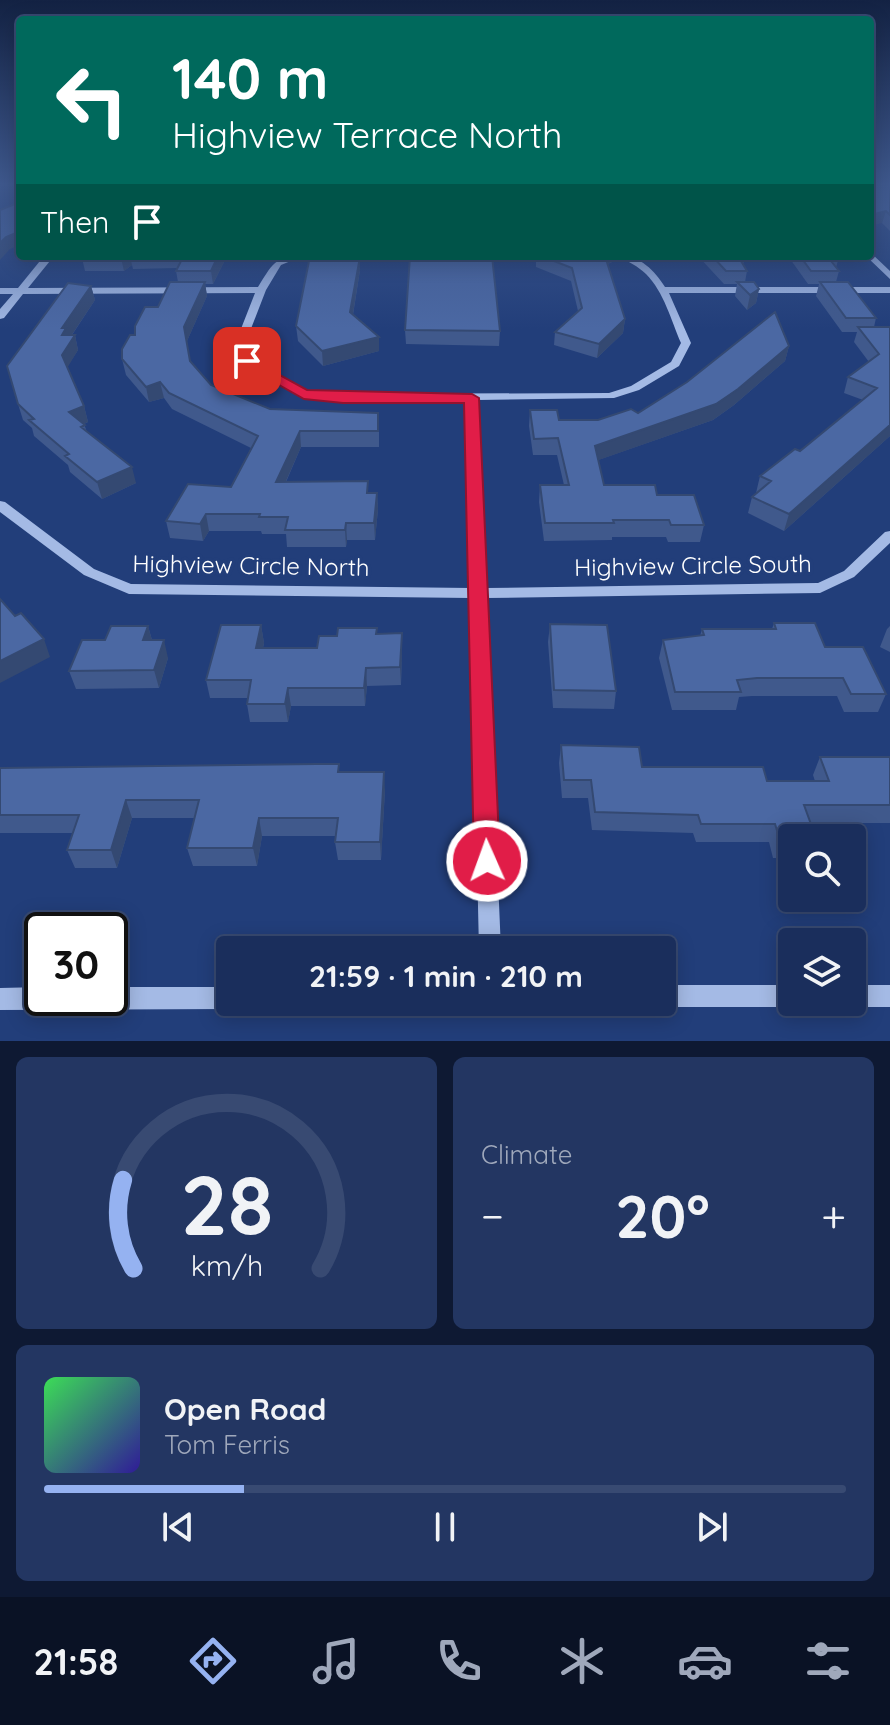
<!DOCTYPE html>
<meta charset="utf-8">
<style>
body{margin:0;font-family:Quicksand,sans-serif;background:#233662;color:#f1f3f6;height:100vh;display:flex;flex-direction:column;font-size:30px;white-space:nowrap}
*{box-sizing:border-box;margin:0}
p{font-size:26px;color:#9fa8bb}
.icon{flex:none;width:44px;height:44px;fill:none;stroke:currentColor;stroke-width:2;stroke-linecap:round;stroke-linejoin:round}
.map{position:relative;height:1041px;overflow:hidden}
.panel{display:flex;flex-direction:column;gap:16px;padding:16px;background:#0e1933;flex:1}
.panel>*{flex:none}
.banner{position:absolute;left:16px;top:16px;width:858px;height:244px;border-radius:8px;box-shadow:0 4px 20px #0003,0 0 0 2px #384a72;background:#00695c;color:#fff;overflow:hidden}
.fabs{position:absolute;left:778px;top:824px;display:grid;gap:16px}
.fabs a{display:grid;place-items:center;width:88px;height:88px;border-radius:8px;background:#1a2e5c;box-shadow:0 4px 20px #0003,0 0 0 2px #384a72;font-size:40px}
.speed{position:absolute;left:24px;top:912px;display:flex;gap:16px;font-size:40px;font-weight:700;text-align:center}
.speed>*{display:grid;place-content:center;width:104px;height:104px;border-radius:50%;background:#1a2e5c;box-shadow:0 4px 20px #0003,0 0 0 2px #384a72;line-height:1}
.speed .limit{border:4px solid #111;border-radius:12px;background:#fff;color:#111}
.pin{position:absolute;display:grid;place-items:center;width:68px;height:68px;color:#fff;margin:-34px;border-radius:16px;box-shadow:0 4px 12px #0006}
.me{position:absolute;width:88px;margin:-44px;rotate:358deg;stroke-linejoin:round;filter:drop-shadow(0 0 6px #0008)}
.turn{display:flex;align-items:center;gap:28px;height:168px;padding:0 24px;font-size:36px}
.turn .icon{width:104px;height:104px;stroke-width:2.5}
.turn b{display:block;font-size:56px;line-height:68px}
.then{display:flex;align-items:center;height:76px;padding:0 24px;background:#0003;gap:16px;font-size:30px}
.big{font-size:60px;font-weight:700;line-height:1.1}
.panel .tile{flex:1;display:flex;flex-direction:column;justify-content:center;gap:12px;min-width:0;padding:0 28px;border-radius:12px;background:#233662}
.panel .dial{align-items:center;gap:0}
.dial svg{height:208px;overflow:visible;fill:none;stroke:#384a72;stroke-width:7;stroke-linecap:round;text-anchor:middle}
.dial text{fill:#f1f3f6;stroke:none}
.song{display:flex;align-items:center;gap:24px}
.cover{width:96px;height:96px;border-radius:12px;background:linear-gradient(135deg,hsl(130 70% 55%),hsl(250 70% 35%))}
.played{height:8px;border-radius:4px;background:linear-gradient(90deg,#95b2f1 25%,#384a72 25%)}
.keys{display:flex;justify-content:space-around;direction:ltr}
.heat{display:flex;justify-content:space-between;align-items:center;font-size:44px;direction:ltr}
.panel .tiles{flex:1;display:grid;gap:16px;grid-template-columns:1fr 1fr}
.tile:last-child{grid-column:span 2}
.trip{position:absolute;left:216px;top:936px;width:460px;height:80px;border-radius:8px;background:#1a2e5c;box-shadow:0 4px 20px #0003,0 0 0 2px #384a72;font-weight:700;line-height:80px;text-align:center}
.menu{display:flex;height:128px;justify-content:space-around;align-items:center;background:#0a1225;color:#9fa8bb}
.menu .icon{width:56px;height:56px}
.menu .on{color:#95b2f1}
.menu b{font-size:36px;color:#f1f3f6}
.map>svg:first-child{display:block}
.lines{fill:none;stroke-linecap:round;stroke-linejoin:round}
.minor{fill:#a4bae5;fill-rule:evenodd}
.wall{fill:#40598c}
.shaded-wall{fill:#344972}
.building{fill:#4b68a3;stroke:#344972;stroke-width:2}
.route{fill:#e11d48;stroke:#92132f;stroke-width:2}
.labels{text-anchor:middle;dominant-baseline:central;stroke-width:7;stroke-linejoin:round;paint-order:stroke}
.street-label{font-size:24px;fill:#fff;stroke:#223e7a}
</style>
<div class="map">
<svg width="890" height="1041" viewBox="0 0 890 1041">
<rect width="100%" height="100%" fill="#223e7a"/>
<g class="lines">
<!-- minor -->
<path class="minor" d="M870 252 890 271V279L867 257 870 256Z
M44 256H54L28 288 258 287C272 265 274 256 303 256L281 265 266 290 247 339 252 359 307 391 343 394 609 393 631 386 671 362 681 343C671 320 664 292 646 274 638 266 628 262 619 256 641 256 654 270 665 287H890V293H669L691 343 679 366 639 390 614 398 478 400 486 588 818 583 844 571 885 532 890 531V543L854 577 820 593 486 598 501 950H479L471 598 129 594 84 575 0 512V501L5 502 94 569 131 584 471 588 466 401 343 402 304 397 241 361 237 339 255 293 23 294 4 318 0 319V309L13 294H0V288H18Z
M662 985H792V1002H801L792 1007H662L653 1002H662Z
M852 985H890V1007H852L844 1004 843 1002H852Z
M42 987V998H110V987H230V1002H240L238 1006 230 1009 0 1010V988Z"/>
</g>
<!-- wall -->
<path class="wall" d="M890 183V231L882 223Z
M83 256H227L213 284H205L207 296 187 341 190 362 211 385 270 409 379 429V447H301L286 482 377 493 378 509 375 540H347L346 547H287L286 534H262L261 531H209L203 541 170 538 166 521 231 487 251 448 172 409 164 398 149 402 126 375 122 359 135 335 178 282 176 271 177 268 133 269 132 265 124 271H85L82 258Z
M536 256H619L618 259 608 264 625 319 623 333 597 358 554 345 555 332 578 311 571 281 536 267Z
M698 256H745L743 265 747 271 745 282 759 289 756 303 747 310 735 296 737 284H724Z
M788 256H839L836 268 839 271 836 282 876 318 874 327H890V436L784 531 748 513 752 497 756 493 760 476 800 451 863 400 844 393 848 377 869 362 854 342 857 332H842L816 296 819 284H808Z
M360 270 353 315 379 351 323 366 298 341 296 326Z
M91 286 95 300 72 335H75L78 350 67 367 84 406 88 422 84 424 87 432 136 483 102 499 70 472 68 465 34 436 32 428 23 420 18 404Z
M405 330 500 331 499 346 406 344Z
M789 346 785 361 734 405 713 420 598 460 604 485 657 495 704 525 700 542H668L666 537H612V540L544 541 539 502 540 485H564L557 455H533L529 426 530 410 559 420H598L638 413Z
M774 623 825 647 886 694 878 712H844L837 696H752L739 697 736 710H672L659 658 663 640 700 636 702 629H772Z
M550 624 616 691 614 709 553 708 548 642Z
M261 625 264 643 263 648H317L337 636 377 633 402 651 401 685 367 686 365 706H291L288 722H250L247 704 248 698H210L206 680Z
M148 626 152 640 168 658 159 688 76 689 69 671 105 640Z
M890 626V652L880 647 887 629Z
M561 745 642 767 767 781H815L813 775 820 757H890V823H811L792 838V858H773L769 842H696L693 833 592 830 588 798H562L559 763Z
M0 768 340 772 385 790 381 860H338L335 842 336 836H262L257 866H193L187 848 195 818H132L117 868H75L67 850 73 833H0Z"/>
<!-- shaded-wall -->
<path class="shaded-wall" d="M886 211 882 223 870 226V215Z
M20 228V245L10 249 0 260V243L6 237Z
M123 256H130L132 265 124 271 121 258Z
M218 256H227L213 284 211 271Z
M604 256H619L618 259 603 266Z
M360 257V270L351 326 350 312Z
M205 282 207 296 187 341 184 327Z
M91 286 95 300 69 339 75 335 78 350 66 370 62 355V328Z
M759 289 756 303 747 310 750 295Z
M625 319 623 333 597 358 599 344Z
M379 337V351L323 366 322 351Z
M789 346 785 361 734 405 713 420 593 462 595 446Z
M160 382 164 398 149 402 146 387Z
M84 406 88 422 74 428 69 412Z
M890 425V436L784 531 789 514Z
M300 431 301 447 278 499 276 482Z
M132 467 136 483 102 499 97 482Z
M377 493 378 509 375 540 374 523Z
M206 514 209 531 203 541 200 524Z
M346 523 347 540 346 547 345 530Z
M261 625 264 643 259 666 256 648Z
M148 626 153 644 143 640Z
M402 633V651L401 685 400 667Z
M44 639 50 657 0 683V661Z
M164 640 168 658 159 688 154 670Z
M366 668 367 686 365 706 364 688Z
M288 688 291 706 288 722 285 704Z
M384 772 385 790 381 860 380 842Z
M126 800 132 818 117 868 111 850Z
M259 818 262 836 257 866 253 848Z"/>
<!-- building -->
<path class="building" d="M870 183H890V215L886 211 870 215Z
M20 202V228L16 233 6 237 0 243V210Z
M83 256H123L121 258H82Z
M177 256H218L211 271H176L183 257Z
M321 256 360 257 350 312 379 337 322 351 296 326 309 261Z
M410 256H492L500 331 405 330Z
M541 256H605L625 319 599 344 555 332 582 308 572 268Z
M712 256H738L747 271H726Z
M800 256H827L839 271H811Z
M170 282H205L184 327 190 361 211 385 270 409 378 413V431H300L276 482 368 481 367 493H377L374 523H346L345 530H285L288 517H259L260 514H206L200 524 166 521 188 484 231 487 258 436 169 393 160 382 146 387 122 359V349L130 335H135V326L145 307H158Z
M737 282H754L759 289 750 295Z
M820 282H848L876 318H846Z
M68 283 91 286 62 328H66L62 335H75L62 355 84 406 69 412 85 425 81 427 132 467 97 482 65 456 69 454 29 420 34 419 18 404 7 366Z
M775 312 789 346 738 389 716 404 595 446 604 485H655L657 495H694L704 525H671L669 520H613L614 523H545L540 485H569L558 438 534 439 530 410H557L559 420H598L631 409 638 413 687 382Z
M858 327H890V425L789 514 752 497 771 481 760 476 795 449 800 451 877 388 848 377 879 354Z
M0 599 15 616 21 613 44 639 0 661Z
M774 623H815L825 647H863L886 694H851L843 678H757L737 680 741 692H675L663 640 704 635 702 629H776Z
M550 624 607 625 616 691 554 690Z
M221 625H261L256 648H317L319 636H337L338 628H377L376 634 402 633 400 667 366 668 364 688H288L285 704H247L251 680H206Z
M111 626H148L143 640H164L154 670 69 671 82 640H105Z
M561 745 639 747 642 767H763L767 781H829L820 757H890V805H804L816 838H792V840H780L775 824H701L698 815 595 812 591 780H564Z
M316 764H339L338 772H384L380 842H335L338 818H259L253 848H187L199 800H126L111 850H67L79 815H0V768Z"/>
<!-- sky -->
<linearGradient id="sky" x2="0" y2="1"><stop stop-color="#132243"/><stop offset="0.56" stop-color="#3e588d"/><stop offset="1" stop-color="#3e588d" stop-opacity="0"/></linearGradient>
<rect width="890" height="329" fill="url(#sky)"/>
<!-- route -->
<path class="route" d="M247 357 307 390 472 394 479 398 500 861 496 869 487 872 478 869 474 861 464 403H343L304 399 242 364 239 361Z"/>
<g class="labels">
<!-- street labels -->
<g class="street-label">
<text transform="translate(251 565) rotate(1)">Highview Circle North</text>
<text transform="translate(693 565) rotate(-1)">Highview Circle South</text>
</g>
</g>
</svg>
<div class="fabs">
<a><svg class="icon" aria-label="search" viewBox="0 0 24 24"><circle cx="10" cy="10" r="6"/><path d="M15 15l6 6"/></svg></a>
<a><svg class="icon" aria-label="layers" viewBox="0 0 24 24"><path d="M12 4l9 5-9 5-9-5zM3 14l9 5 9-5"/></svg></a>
</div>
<div class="speed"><div class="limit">30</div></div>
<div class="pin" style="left:247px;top:361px;background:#d93025"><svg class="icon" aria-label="arrive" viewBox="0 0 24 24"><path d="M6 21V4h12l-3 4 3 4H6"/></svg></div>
<svg class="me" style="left:487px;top:861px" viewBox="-20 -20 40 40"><circle r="17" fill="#e11d48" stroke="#fff" stroke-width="3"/><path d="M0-11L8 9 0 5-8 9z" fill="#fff"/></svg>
<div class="trip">21:59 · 1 min · 210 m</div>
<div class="banner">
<div class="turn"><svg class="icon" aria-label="left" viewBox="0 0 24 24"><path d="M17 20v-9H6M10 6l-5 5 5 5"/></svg><div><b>140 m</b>Highview Terrace North</div></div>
<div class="then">Then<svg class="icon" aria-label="arrive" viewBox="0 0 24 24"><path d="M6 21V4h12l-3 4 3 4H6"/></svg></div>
</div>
</div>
<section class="panel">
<div class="tiles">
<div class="tile dial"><svg viewBox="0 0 100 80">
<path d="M14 69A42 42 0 1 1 86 69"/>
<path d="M14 69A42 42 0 0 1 10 35" stroke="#95b2f1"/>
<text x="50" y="56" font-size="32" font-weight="700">28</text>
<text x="50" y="72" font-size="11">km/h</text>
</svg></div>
<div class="tile"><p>Climate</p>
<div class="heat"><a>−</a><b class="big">20°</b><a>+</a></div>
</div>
<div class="tile">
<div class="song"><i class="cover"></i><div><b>Open Road</b><p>Tom Ferris</p></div></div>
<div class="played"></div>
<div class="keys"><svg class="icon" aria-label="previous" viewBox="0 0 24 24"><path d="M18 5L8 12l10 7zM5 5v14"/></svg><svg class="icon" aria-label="pause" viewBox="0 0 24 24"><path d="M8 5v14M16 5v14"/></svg><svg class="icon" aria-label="next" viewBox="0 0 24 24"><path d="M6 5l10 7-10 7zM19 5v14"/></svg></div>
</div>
</div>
</section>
<nav class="menu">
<b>21:58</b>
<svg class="icon on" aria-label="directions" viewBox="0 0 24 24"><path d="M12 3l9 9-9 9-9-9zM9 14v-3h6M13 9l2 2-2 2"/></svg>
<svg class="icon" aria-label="music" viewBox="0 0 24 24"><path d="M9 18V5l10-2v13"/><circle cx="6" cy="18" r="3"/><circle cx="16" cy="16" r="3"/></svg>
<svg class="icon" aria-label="phone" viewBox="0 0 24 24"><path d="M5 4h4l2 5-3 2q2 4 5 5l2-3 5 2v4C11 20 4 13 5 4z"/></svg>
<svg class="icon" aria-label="climate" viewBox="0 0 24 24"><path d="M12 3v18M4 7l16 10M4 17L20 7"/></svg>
<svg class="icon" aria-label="car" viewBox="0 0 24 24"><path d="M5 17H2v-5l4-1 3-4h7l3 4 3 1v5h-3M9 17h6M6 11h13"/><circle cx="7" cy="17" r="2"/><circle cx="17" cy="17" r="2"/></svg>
<svg class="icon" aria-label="filters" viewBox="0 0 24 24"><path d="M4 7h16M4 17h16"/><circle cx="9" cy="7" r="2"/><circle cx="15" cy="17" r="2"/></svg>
</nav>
